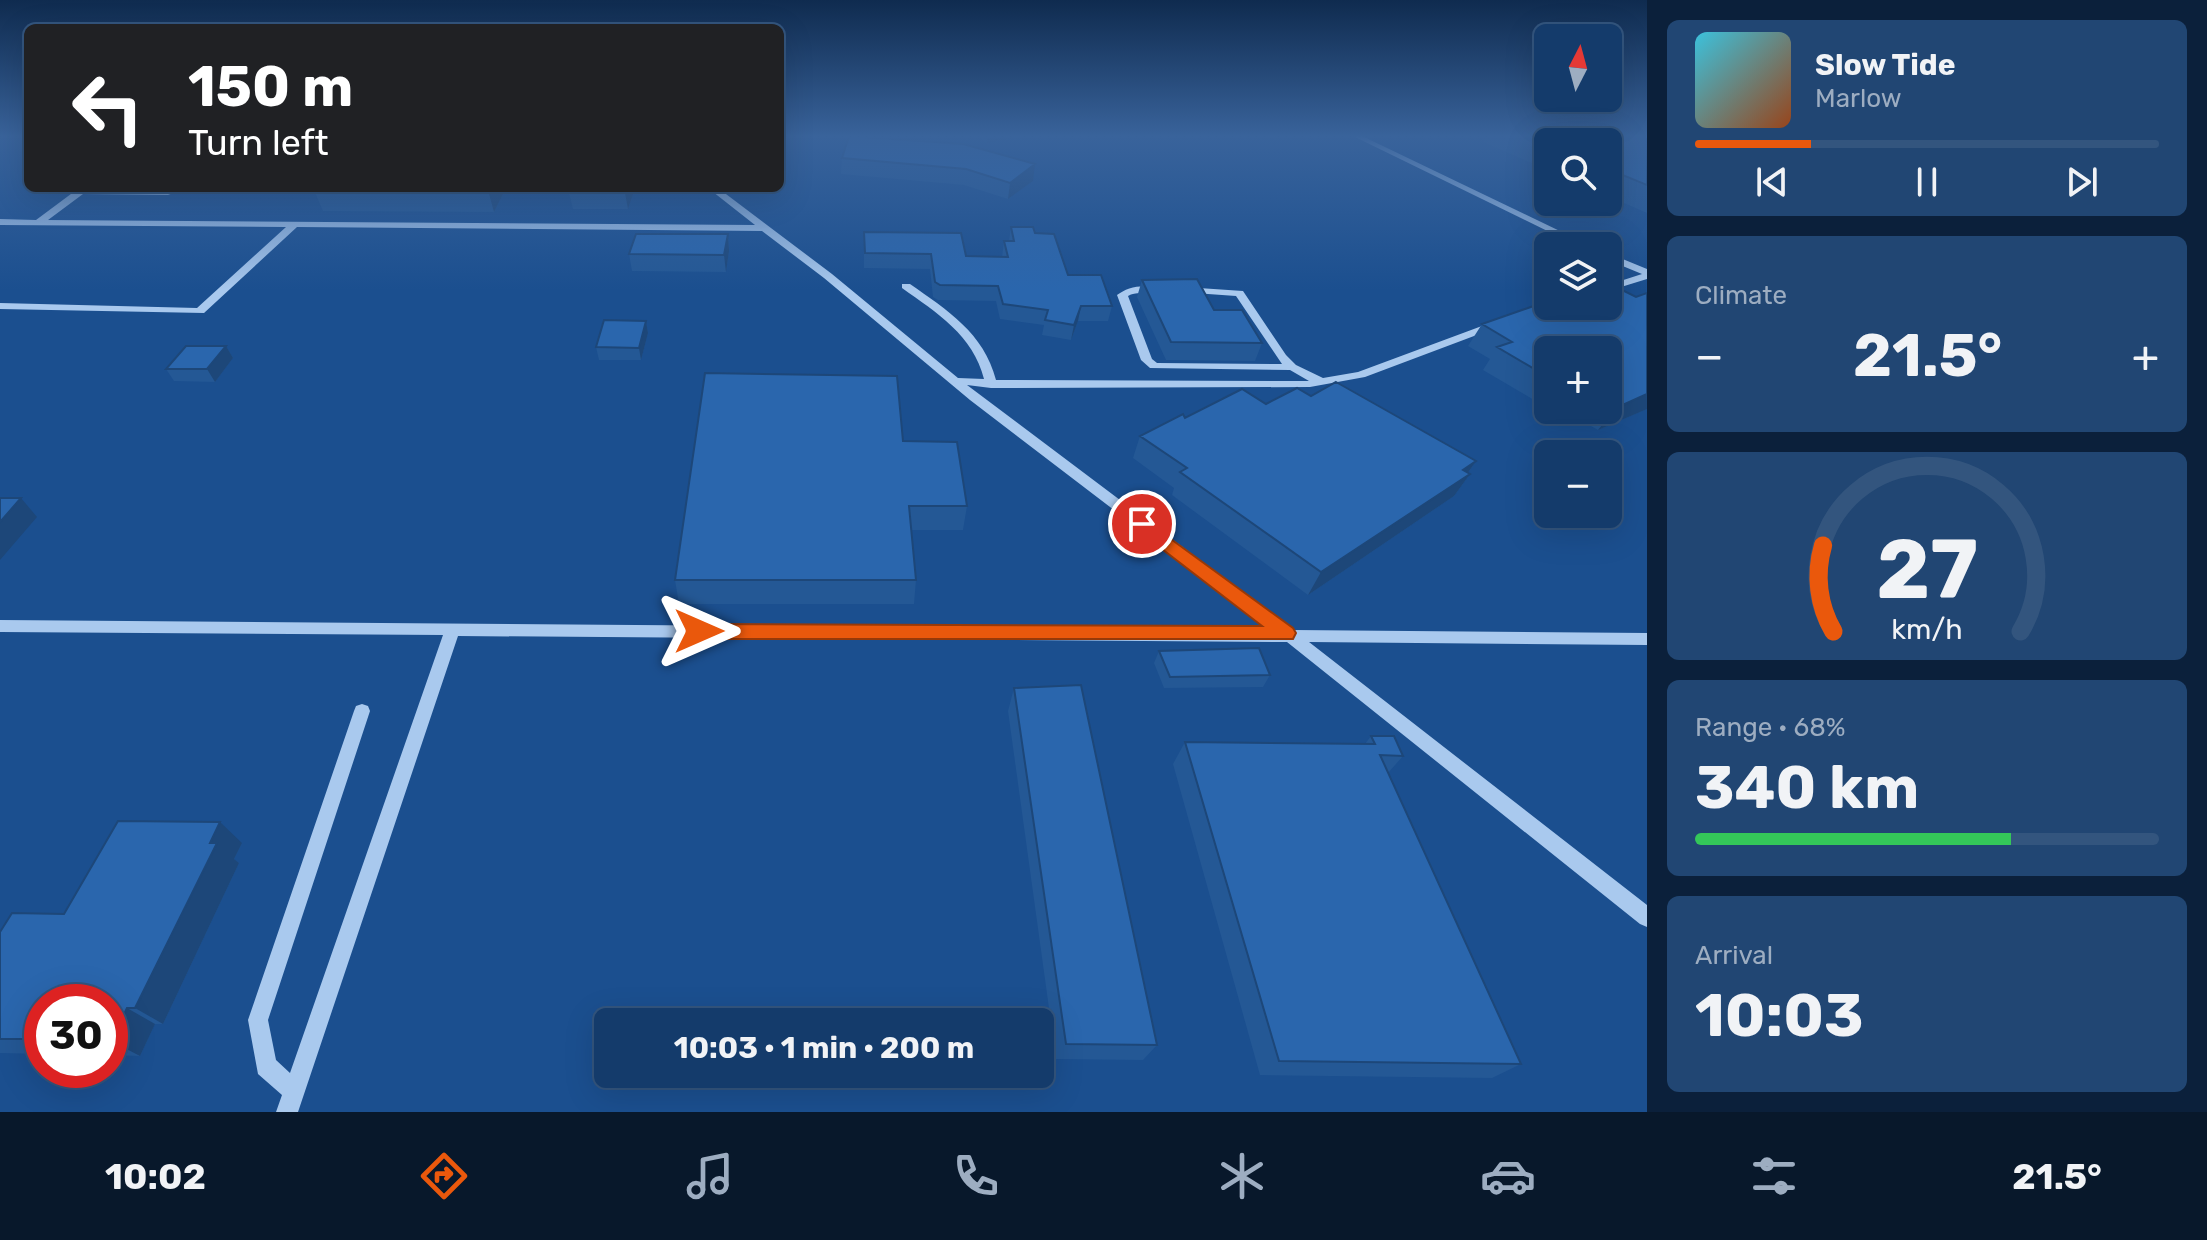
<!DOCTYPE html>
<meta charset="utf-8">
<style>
body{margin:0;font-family:Rubik,sans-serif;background:#214673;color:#f1f3f6;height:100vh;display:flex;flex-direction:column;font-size:30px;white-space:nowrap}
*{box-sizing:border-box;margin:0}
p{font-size:26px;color:#9dadc1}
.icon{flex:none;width:44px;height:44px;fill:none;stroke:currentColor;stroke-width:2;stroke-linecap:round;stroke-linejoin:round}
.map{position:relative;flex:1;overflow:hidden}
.panel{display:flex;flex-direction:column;gap:20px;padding:20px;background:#0b203b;width:560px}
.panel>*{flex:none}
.banner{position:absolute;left:24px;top:24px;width:760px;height:168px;border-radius:12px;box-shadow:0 8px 32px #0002,0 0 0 2px #33557e;background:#202124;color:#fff;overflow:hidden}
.needle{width:52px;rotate:6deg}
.fabs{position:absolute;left:1534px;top:24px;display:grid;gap:16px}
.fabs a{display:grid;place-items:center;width:88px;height:88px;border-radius:12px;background:#143b6b;box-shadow:0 8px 32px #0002,0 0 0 2px #33557e;font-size:40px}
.speed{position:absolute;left:24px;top:984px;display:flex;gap:16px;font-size:40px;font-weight:700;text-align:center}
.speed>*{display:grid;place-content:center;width:104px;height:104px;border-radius:50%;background:#143b6b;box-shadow:0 8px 32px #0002,0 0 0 2px #33557e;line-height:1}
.speed .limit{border:12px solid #d22;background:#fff;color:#111}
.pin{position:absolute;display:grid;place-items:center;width:68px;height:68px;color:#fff;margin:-34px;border:4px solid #fff;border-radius:50%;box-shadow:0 2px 8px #0007}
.me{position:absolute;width:88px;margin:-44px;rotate:90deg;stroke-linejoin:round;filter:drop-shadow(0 0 6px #0008)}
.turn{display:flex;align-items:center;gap:28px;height:168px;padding:0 32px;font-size:36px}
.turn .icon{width:104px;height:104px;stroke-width:2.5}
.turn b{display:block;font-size:56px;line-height:68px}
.big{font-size:60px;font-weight:700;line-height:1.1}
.panel .widget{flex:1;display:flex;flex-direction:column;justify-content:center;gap:12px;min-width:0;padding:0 28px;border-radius:12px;background:#214673}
.panel .dial{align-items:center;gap:0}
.dial svg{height:208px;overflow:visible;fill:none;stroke:#33557e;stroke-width:7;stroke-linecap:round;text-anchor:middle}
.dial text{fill:#f1f3f6;stroke:none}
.song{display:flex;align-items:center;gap:24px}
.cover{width:96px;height:96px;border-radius:12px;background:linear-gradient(135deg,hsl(190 70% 55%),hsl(20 70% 35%))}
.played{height:8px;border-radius:4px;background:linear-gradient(90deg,#ea580c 25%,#33557e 25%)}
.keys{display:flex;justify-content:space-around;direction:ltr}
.heat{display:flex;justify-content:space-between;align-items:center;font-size:44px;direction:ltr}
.charge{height:12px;border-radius:6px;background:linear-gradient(90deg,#34c759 68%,#33557e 0)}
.trip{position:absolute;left:594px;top:1008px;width:460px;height:80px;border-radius:12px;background:#143b6b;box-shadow:0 8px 32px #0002,0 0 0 2px #33557e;font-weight:700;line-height:80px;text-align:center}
.menu{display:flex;height:128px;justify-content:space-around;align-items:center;background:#08182b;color:#9dadc1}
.menu .icon{width:56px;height:56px}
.menu .selected{color:#ea580c}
.menu b{font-size:36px;color:#f1f3f6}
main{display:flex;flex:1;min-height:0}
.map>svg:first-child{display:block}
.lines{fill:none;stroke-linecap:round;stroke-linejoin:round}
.minor{fill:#a9c9ee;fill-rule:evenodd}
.wall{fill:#245895}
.shaded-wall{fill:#1d4779}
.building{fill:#2a66ad;stroke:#1d4779;stroke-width:2}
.route{fill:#ea580c;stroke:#983908;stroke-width:2}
</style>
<main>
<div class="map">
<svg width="1647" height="1112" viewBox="0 0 1647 1112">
<rect width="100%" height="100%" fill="#1b4f8f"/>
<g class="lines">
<!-- minor -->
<path class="minor" d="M1351 135H1360L1591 246H1578Z
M172 188H186L168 195 83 194 48 220 755 225 708 188H718L832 274 958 378 984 379C973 335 937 313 902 288V284H910C947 310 984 333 996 380L1309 381 1290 370 1150 368 1141 360 1117 295C1128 286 1148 283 1160 290 1151 297 1138 290 1128 296L1152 359 1157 363 1282 364 1236 296 1180 292V288L1184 287 1243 291 1286 355 1296 365 1323 378 1358 372 1490 323H1498V327L1365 377 1310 387 991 388 967 385 1293 630 1647 633V645L1309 642 1647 905V927L1640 924 1287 642 458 636 298 1112H276L282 1095 258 1074 248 1020 354 711 356 706 362 704 368 706 370 711 268 1020 276 1060 290 1073 443 635 0 632V620L1271 630 970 400 824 278 762 231 297 227 204 313 0 309V303L197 308 286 227 0 225V219L36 220 79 188Z
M1608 253 1647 269V279L1608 291V285L1642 274 1608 260Z"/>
</g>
<!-- wall -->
<path class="wall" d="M975 135H1027L987 143Z
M1487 135H1647V213L1608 196V142H1548V170L1483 142Z
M849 136 1033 181 1008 199 964 185 841 174 842 158Z
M571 188H635L628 209H573L569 193Z
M314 190H505L494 212 323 211Z
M1011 227 1035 233 1068 275 1112 306 1108 321H1078L1071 340 1042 335 1044 325 1000 319 996 301 938 300 933 297 930 269 864 268V232L966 256 1002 257 1004 241H1009Z
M728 234 729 251 726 272 632 271 629 254Z
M1142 280 1214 310 1262 343 1255 361 1166 360 1137 297Z
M1647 293V409L1598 430 1563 410H1608V350H1548V401L1542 397 1534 400 1483 370 1490 359 1468 346 1482 324 1636 297Z
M646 321 648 333 641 360H599L596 347Z
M226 346 233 358 215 382 174 381 166 369Z
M1311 396 1476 461 1468 473 1470 474 1454 496 1308 595 1172 495 1174 488 1133 458 1140 436 1185 418Z
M903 441 967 506 963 530H911L916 580 914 604H679L675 580Z
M1159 651 1270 675 1263 687 1164 688 1154 663Z
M1014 688 1157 1045 1143 1060 1056 1059 1008 711Z
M1371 736 1403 756 1388 773 1521 1064 1492 1078 1260 1075 1173 764 1185 742 1365 744Z
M242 843 234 859 239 863 163 1024H155L140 1056 110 1055V1002H42V1054L0 1053V932L64 914Z"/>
<!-- shaded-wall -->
<path class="shaded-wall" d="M988 135H1027L987 143Z
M1035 164 1033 181 1008 199 1010 183Z
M489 188H505V190L494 212 488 190Z
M627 188H635L628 209 625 193Z
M728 234 729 251 726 272 724 255Z
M1081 306 1078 321 1071 340 1074 325Z
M646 321 648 333 641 360 639 348Z
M226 346 233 358 215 382 207 369Z
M1548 381V389L1542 397 1534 400Z
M1647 394V409L1598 430 1616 408Z
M1476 461 1465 477 1470 474 1454 496 1308 595 1321 572Z
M21 498 37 517 0 560V522Z
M220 822 242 843 234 859 239 863 163 1024 135 1008Z
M127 1008 155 1024 140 1056 111 1041Z"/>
<!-- building -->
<path class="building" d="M1524 135H1647V185L1608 169V142H1548V144Z
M849 136 963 144 1035 164 1010 183 966 169 842 158Z
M315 188H489L488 190H314Z
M571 188H627L625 193H569Z
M1011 227H1033L1035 233 1054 234 1068 275H1101L1112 306H1081L1074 325 1045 320 1048 310 1003 304 998 286 940 285 935 282 931 254 865 253 864 232 961 233 966 256 1008 257 1004 241H1014Z
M636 234H728L724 255 629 254Z
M1197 279 1214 310H1242L1262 343 1171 342 1142 280Z
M1608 283 1636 297 1647 293V394L1616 408 1608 403V350H1548V377L1497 347 1512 342 1482 324 1548 301V306H1608Z
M604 320 646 321 639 348 596 347Z
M186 346H226L207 369H166Z
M705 373 897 376 903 441 957 442 967 506H909L916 580H675Z
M1336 382 1476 461 1463 470 1470 474 1321 572 1180 472 1187 468 1140 436 1183 414 1185 418 1242 389 1266 404 1297 388 1311 396Z
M0 498H21L0 522Z
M1259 648 1270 675 1170 677 1159 651Z
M1081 685 1157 1045 1066 1044 1014 688Z
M1371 736H1394L1403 756 1380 755 1521 1064 1279 1061 1185 742 1375 744Z
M118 821 220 822 210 843H217L135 1008H127L111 1041 110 1002H42V1039H0V932L12 913 64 914Z"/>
<!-- sky -->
<linearGradient id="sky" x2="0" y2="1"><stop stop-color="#0f2b4f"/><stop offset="0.47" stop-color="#39639b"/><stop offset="1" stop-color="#39639b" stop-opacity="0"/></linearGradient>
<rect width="1647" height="290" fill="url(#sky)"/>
<!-- route -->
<path class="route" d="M1142 518 1293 628 1296 633 1293 639H699L692 637 690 631 692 626 699 624 1262 626 1136 529 1133 524Z"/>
</svg>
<div class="fabs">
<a><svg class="needle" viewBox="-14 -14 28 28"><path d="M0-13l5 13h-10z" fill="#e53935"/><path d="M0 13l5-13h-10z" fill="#9dadc1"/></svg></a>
<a><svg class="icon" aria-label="search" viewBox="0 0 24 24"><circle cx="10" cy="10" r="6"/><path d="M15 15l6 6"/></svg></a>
<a><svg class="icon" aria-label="layers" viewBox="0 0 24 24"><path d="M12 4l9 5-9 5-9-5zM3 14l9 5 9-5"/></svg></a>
<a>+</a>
<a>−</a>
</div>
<div class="speed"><div class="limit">30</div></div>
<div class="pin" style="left:1142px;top:524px;background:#d93025"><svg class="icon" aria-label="arrive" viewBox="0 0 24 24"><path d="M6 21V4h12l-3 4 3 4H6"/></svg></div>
<svg class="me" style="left:699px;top:631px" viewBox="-20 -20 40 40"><path d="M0-17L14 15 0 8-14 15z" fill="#ea580c" stroke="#fff" stroke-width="4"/></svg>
<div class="trip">10:03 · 1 min · 200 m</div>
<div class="banner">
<div class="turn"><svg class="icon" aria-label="left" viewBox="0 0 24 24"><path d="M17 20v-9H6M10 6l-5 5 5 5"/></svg><div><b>150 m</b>Turn left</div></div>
</div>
</div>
<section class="panel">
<div class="widget">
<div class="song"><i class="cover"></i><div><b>Slow Tide</b><p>Marlow</p></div></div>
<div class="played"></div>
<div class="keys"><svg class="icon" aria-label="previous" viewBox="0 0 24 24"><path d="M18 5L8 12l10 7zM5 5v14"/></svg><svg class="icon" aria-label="pause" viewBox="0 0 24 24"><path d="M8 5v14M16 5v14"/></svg><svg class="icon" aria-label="next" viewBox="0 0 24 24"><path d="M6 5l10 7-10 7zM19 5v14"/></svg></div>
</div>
<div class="widget"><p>Climate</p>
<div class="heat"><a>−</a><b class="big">21.5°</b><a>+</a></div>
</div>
<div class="widget dial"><svg viewBox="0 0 100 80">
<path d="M14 69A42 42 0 1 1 86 69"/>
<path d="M14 69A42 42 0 0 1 10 36" stroke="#ea580c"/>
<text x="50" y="56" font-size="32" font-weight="700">27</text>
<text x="50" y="72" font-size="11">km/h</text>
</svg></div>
<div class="widget"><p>Range · 68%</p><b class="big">340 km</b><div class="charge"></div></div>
<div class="widget"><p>Arrival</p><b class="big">10:03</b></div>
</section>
</main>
<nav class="menu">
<b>10:02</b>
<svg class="icon selected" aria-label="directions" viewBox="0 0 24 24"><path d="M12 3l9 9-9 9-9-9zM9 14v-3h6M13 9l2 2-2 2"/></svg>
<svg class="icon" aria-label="music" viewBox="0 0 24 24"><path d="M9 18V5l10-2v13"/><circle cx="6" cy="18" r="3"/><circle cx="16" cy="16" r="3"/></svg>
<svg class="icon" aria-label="phone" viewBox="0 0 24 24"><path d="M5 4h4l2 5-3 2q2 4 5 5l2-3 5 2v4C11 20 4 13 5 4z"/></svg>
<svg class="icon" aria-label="climate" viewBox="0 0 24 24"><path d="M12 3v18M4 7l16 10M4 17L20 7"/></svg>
<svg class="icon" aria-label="car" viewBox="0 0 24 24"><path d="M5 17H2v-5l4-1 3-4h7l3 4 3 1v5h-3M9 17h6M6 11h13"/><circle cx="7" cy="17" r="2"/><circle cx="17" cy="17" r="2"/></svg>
<svg class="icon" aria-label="filters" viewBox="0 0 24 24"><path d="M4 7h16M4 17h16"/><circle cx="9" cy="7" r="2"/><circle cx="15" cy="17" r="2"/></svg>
<b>21.5°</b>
</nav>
